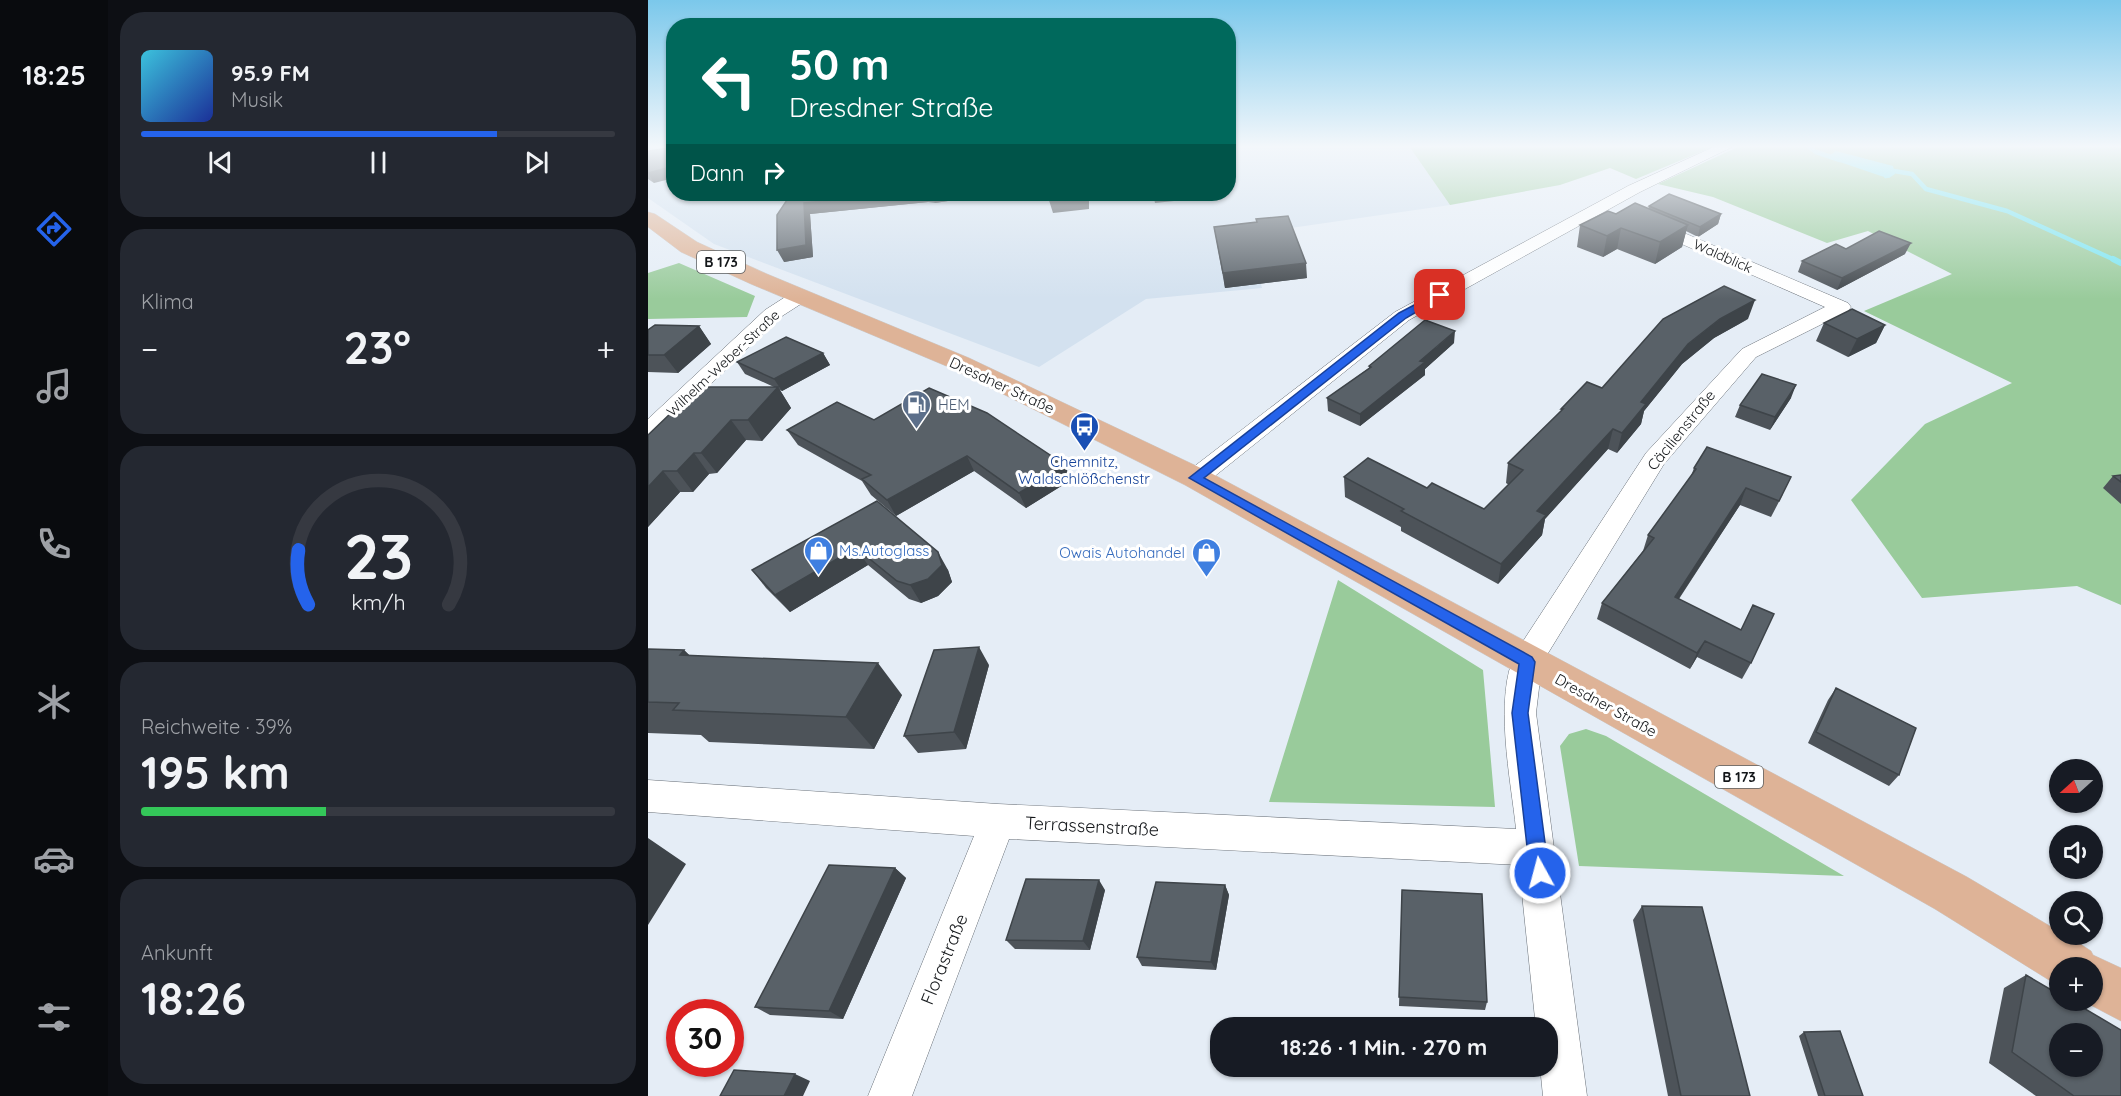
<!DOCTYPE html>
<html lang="de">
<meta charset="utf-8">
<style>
body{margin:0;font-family:Quicksand,sans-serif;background:#242831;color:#f1f3f6;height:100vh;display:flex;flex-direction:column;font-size:22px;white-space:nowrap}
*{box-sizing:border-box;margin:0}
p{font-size:20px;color:#9ea1a6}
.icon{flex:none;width:33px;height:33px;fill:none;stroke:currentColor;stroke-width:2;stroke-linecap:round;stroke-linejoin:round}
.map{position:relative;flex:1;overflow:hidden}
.drawer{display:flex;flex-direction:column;gap:12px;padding:12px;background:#0d0f14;width:540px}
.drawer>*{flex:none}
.hud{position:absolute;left:18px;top:18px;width:570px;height:183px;border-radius:24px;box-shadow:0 2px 4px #0004;background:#00695c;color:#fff;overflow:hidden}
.needle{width:39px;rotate:249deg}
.buttons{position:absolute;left:1401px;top:759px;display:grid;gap:12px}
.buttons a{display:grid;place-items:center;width:54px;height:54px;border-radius:50%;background:#171b24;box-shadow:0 2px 4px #0004;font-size:30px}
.speed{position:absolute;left:18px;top:999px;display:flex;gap:12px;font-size:30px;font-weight:700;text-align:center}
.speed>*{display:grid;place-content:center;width:78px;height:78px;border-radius:50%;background:#171b24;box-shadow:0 2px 4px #0004;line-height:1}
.speed .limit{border:9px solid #d22;background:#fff;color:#111}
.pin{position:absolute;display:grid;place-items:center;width:51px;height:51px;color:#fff;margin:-26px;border-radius:12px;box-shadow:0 3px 9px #0006}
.me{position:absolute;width:66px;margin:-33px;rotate:353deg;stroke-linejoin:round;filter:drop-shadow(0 0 4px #0008)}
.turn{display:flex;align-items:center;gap:21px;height:126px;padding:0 24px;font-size:27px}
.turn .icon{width:78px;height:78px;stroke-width:2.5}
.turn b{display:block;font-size:42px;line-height:51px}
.then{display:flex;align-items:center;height:57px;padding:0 24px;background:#0003;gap:12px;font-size:22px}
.big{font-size:45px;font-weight:700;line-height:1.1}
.drawer .card{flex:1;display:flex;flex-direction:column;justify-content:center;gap:9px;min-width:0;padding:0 21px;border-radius:24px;background:#242831}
.drawer .dial{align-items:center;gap:0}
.dial svg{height:156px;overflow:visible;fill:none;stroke:#363941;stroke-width:7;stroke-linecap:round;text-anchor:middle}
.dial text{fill:#f1f3f6;stroke:none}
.song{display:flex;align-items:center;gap:18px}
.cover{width:72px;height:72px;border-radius:9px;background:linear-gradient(135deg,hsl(190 70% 55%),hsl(230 70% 35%))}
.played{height:6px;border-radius:3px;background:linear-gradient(90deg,#2563eb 75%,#363941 75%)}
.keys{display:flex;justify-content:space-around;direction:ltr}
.heat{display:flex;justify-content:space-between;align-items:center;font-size:33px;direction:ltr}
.charge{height:9px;border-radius:4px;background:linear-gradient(90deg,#34c759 39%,#363941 0)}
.trip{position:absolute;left:562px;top:1017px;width:348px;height:60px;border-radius:24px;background:#171b24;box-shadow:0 2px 4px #0004;font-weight:700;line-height:60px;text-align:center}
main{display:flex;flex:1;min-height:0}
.dock{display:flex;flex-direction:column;width:108px;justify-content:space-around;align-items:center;background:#090b0e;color:#9ea1a6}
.dock .icon{width:42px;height:42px}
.dock .selected{color:#2563eb}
.dock b{font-size:27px;color:#f1f3f6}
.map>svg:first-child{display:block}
.built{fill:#d3e1ef}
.green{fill:#99cb9b}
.water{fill:#79e5f0}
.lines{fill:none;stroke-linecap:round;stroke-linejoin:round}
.stream-far1{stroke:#79e5f0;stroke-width:4.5}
.stream{stroke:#79e5f0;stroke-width:6}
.street-casing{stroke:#697078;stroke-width:1}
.primary-casing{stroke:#cbcccd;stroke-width:1}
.street{fill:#fff;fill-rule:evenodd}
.primary{fill:#deb397;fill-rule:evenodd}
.wall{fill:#4d5359}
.shaded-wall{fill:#3e4449}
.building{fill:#596168;stroke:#3e4449;stroke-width:1.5;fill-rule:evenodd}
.route{fill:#2563eb;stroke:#184099;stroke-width:1.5}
.labels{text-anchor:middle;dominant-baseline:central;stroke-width:6;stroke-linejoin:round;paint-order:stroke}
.far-street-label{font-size:14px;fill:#14171a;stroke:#fff}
.shield{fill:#fff;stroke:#5a5d5f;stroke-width:1.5}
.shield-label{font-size:14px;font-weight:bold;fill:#14171a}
.street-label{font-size:15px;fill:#14171a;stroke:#fff}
.service-label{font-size:15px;fill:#4e5e75;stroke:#fff;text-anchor:start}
.transit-label{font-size:15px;fill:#164399;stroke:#fff}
.shop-label{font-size:15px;fill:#366cbe;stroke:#fff;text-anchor:start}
.near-street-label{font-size:18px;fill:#14171a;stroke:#fff}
</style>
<main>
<nav class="dock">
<b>18:25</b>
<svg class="icon selected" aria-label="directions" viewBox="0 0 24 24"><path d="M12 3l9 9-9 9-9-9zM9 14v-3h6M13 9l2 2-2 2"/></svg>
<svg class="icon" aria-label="music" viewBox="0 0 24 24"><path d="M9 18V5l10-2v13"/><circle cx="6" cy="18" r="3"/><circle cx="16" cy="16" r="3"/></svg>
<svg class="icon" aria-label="phone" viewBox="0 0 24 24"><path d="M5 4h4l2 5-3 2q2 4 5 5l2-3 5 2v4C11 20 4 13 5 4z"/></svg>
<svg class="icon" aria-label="climate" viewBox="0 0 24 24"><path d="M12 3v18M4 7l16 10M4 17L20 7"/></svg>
<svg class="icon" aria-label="car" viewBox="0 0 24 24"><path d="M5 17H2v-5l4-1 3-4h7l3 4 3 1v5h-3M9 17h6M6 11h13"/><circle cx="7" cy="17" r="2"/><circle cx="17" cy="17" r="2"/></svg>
<svg class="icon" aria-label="filters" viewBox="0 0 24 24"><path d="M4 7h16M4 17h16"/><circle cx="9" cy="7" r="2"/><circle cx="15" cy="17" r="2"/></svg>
</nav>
<section class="drawer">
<div class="card">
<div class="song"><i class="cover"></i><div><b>95.9 FM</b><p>Musik</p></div></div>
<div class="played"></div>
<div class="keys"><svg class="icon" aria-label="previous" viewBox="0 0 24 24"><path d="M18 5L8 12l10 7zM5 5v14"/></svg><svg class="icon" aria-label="pause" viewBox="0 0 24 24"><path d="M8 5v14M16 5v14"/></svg><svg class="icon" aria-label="next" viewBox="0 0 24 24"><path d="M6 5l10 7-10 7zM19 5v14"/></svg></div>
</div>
<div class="card"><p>Klima</p>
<div class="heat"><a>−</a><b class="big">23°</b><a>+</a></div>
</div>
<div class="card dial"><svg viewBox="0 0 100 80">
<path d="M14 69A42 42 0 1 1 86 69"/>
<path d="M14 69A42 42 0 0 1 9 41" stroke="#2563eb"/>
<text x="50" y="56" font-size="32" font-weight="700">23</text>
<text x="50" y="72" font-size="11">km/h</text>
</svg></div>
<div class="card"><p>Reichweite · 39%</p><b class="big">195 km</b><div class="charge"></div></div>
<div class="card"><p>Ankunft</p><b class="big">18:26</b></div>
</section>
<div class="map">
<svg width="1473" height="1096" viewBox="0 0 1473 1096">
<rect width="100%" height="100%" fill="#e5edf6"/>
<!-- built -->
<path class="built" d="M0 146H25L26 194H580L581 146H761L802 205 601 234 614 288 498 299 391 367 66 244 0 198Z"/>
<!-- green -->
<path class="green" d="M761 146H1067L988 179 962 168 912 185 802 205Z
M1092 146H1473V605L1429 586 1274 598 1203 500 1277 424 1364 383 1216 311 1304 274 1220 231 1179 243 1065 197 1010 184Z
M31 263 107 296 99 317 0 319V273Z
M690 580 835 670 847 807 621 802Z
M938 729 958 736 1196 876 931 866 912 746 921 734Z"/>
<!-- water -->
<path class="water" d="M1188 151 1245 166 1247 174 1241 178 1233 176 1183 159 1182 155Z"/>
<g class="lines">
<!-- stream-far1 -->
<path class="stream-far1" d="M1160 146 1168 152 1192 160
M1238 176 1246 171 1264 174 1278 189 1359 211 1469 261"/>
<!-- stream -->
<path class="stream" d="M1465 259 1473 263"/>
<defs>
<path id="street" d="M1068 146H1086L992 192 761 320 557 484 548 486 539 484 536 478 539 472 747 312 980 186Z
M1001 218 1200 303 1203 307 1200 311 1108 357 1016 464 894 663 888 713 939 1096H895L892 1066H900V1028H888L871 865 361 839 264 1096H220L326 836 0 812V780L350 804 868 829C863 780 845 697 868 652L998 453 1094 349 1177 307 995 227 993 223 995 219Z
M152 290 159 292 161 296 159 300 131 318 8 437 0 439V419L117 310 145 292Z"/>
<path id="primary" d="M0 212 7 214 49 242 119 274 321 358 559 471 1319 877 1412 932V934H1417L1443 951 1445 955 1473 968V1021L1433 1000H1444V968H1412V987L1409 985 1287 909 537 485 303 368 103 284 33 252 0 227Z"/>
</defs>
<!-- street casing -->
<use href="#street" class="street-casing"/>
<!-- primary casing -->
<use href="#primary" class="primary-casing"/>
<!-- street -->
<use href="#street" class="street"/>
<!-- primary -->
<use href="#primary" class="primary"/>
</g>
<!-- wall -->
<path class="wall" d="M0 151 6 183 0 179Z
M143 194H315L313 199 287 203 280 202 162 214 165 257 136 262Z
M1001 206 1073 214 1070 224 1050 237 1038 231 1034 247 1007 264 969 249 955 257 929 247 932 225 968 214 1000 209Z
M609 222 659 278 577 288 566 227Z
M1198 249 1257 254 1189 290 1150 272 1154 261Z
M1100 319 1066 338 1034 364 996 411 993 424 969 453 960 449 897 519 894 535 850 584 753 531V527L697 497 696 477 779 488 836 509 861 485 858 483 860 463 913 412V409L954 388Z
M1176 323 1237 325 1228 343 1200 357 1168 341Z
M51 326 63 344 30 373 0 372V330Z
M806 343 777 369V375L712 426 680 411 679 398 721 368V366Z
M175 353 182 365 134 391 132 390 143 408 114 441 98 440 69 473 61 474 45 492H32L0 527V435L126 387 97 374 89 362Z
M1143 398 1122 430 1087 417 1092 405Z
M226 420 423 480 378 508 326 471 248 516 223 495 214 481 150 445 139 430Z
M1046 468 1135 494 1123 517 1092 505 1031 599 1103 663 1094 679 1049 657 1042 669 949 619 954 603 995 551 1000 535 1043 476Z
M1473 475V504L1455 488 1465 476Z
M229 501 300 570 304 582 290 596 273 603 261 599 220 565 142 612 118 588 104 570Z
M0 649 36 650 42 656 254 695 226 749 61 742 53 735 0 733Z
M341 665 318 749 270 753 256 736Z
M1188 688 1251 775 1241 786 1160 743 1180 700Z
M247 868 258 878 195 1019 122 1015 107 1007Z
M577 885 581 895 568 970 494 966 489 957Z
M457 890 442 950 367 949 358 940Z
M754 890 839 1002 837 1010 751 1006Z
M994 906 1102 1096H1020L985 920Z
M1378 975 1473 1096H1388L1341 1063 1356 988Z
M1156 1032 1215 1096H1170L1151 1036Z"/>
<!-- shaded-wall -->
<path class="shaded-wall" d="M26 166V178L6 183 0 173Z
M245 194H277L280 202 162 214 165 257 136 262 129 250 156 203Z
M284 194H315L313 199 287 203Z
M399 194H441V209L405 213Z
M505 194H563L564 197 507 203Z
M1073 214 1070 224 1050 237 1052 227Z
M1040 225 1034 247 1007 264 1012 242Z
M973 228 969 249 955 257 959 236Z
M1263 243 1257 254 1189 290 1194 278Z
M658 263 659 278 577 288 575 273Z
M1107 300 1100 319 1066 338 1034 364 996 411 993 424 969 453 974 433 993 402 1040 344 1072 319Z
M1237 325 1228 343 1200 357 1209 339Z
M51 326 63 344 30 373 16 355Z
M807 331 806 343 777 369V375L712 426V414Z
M175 353 182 365 134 391 126 379Z
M1148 385 1143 398 1122 430 1127 417Z
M130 387 143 408 114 441 100 420Z
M83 420 98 440 69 473 53 453Z
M965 429 960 449 897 519 894 535 850 584 853 564 889 511Z
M46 453 61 474 45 492 29 471Z
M319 456 326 471 248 516 239 500Z
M417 465 423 480 378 508 371 493Z
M15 471 32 492 0 527V487Z
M1098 488 1092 505 1021 613 1027 597Z
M208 548 220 565 142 612 127 595Z
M290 552 300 570 304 582 290 596 273 603 262 585Z
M1057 641 1049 657 1042 669 1049 653Z
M331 647 341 665 318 749 306 732Z
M36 650 70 683 32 655Z
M230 663 254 695 226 749 198 717Z
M0 838 38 864 0 925Z
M247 868 258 878 195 1019 181 1011Z
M451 880 457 890 442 950 435 941Z
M577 885 581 895 568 970 563 962Z
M147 1074 162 1081 155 1096H136Z"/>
<!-- building -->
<path class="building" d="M26 147V166L0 173V151Z
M143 194H245L156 203 158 245 129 250V215Z
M1021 194 1073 214 1052 227 1001 206Z
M987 203 1040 225 1012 242 973 228 959 236 932 225 960 211 968 214Z
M640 216 658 263 575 273 566 227 609 222 608 219Z
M1231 231 1263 243 1194 278 1154 261 1188 244 1198 249Z
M1076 286 1107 300 1072 319 1040 344 993 402 998 404 974 433 965 429 889 511 898 515 853 564 753 511 756 509 696 477 720 458 779 488 784 483 836 509 875 470 860 463 915 409H913L939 382 954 388 1015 319Z
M1204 309 1237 325 1209 339 1176 323Z
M777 320 807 331 772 361 777 362 712 414 679 398 723 367 721 366Z
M7 325 51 326 16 355H0V330Z
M138 337 175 353 126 379 89 362Z
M1114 374 1148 385 1127 417 1092 405Z
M50 387H130L100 420H83L53 453H46L29 471H15L0 487V435Z
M281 388 339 413 417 465 371 493 319 456 239 500 214 479 223 475 139 430 189 402 226 420Z
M1059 447 1143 477 1131 501 1098 488 1027 597 1093 630 1105 605 1126 614 1103 663 1057 641 1049 653 954 603 1006 538 1000 535 1048 469 1046 468Z
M1473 475V482L1465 476Z
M229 501 290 552 294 565 280 579 262 585 249 581 208 548 127 595 104 570Z
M331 647 306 732 256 736 286 650Z
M0 649 36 650 32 655 230 663 198 717 25 710 31 703 0 702Z
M1188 688 1268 728 1251 775 1168 732Z
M181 865 247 868 181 1011 107 1007Z
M378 879 451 880 435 941 358 940Z
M508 882 577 885 563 962 489 957Z
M754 890 834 894 839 1002 751 997Z
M994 906 1054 907 1102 1096H1033Z
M1378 975 1412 995V1000H1422L1473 1030V1096H1426L1364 1052ZM1412 1034H1444V1066H1412Z
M1192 1031 1215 1096H1177L1156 1032Z
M86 1070 147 1074 136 1096H72Z"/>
<!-- sky -->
<linearGradient id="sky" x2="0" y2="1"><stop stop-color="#7bc8eb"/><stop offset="0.49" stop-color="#f3f7fb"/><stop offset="1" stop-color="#f3f7fb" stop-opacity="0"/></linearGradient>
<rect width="1473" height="299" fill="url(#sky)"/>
<!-- route -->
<path class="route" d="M789 293 797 295 758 318 556 478 884 657 887 662 880 713 901 873 899 880 892 883 885 880 882 873 864 713 871 664 541 478 751 313Z"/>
<!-- icons -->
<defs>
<symbol id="fuel-pin" viewBox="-11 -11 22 30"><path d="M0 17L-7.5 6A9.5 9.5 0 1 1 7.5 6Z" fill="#5c6f8a" stroke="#fff"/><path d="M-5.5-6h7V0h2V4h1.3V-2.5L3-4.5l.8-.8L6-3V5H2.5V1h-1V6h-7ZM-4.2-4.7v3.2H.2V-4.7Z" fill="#fff"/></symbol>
<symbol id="bus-pin" viewBox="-11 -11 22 30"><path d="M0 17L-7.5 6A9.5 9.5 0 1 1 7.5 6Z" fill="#1a4fb4" stroke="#fff"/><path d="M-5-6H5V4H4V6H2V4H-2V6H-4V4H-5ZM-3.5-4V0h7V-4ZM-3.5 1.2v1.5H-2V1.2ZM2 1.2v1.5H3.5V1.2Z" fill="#fff"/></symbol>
<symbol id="shop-pin" viewBox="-11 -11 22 30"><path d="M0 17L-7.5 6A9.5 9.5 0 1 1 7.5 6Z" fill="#3f7fe0" stroke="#fff"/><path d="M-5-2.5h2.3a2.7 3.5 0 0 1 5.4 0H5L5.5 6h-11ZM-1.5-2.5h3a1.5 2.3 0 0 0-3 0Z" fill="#fff"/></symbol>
</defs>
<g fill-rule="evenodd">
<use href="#fuel-pin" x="252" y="388" width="33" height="45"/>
<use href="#bus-pin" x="420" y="410" width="33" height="45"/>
<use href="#shop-pin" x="154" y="534" width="33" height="45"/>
<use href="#shop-pin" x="542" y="536" width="33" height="45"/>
</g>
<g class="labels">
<!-- far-street labels -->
<g class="far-street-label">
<text transform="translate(1075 256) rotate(24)">Waldblick</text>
<text transform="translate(75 363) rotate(-43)">Wilhelm-Weber-Straße</text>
</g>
<!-- shield labels -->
<g class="shield">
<rect x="49" y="251" width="48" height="22" rx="4.5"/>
<rect x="1067" y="766" width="48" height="22" rx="4.5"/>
</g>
<g class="shield-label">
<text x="73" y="262">B 173</text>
<text x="1091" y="777">B 173</text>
</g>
<!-- street labels -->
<g class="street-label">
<text transform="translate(354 385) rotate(25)">Dresdner Straße</text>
<text transform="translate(1033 430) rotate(-51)">Cäcilienstraße</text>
<text transform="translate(958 705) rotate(29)">Dresdner Straße</text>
</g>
<!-- service labels -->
<g class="service-label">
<text x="290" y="404">HEM</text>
</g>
<!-- transit labels -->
<g class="transit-label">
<text x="436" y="461">Chemnitz,<tspan x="436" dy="17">Waldschlößchenstr</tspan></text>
</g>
<!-- shop labels -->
<g class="shop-label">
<text x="191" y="550">Ms.Autoglass</text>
<text x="537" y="552" text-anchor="end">Owais Autohandel</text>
</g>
<!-- near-street labels -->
<g class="near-street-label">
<text transform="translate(444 826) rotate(3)">Terrassenstraße</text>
<text transform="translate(296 959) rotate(-68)">Florastraße</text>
</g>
</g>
</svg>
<div class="buttons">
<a><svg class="needle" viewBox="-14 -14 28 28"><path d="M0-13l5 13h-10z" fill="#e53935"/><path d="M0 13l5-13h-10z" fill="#9ea1a6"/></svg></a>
<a><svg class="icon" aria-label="sound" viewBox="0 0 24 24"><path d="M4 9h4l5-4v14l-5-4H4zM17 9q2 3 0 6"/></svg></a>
<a><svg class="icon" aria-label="search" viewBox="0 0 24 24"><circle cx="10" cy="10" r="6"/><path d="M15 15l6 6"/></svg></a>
<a>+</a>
<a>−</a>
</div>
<div class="speed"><div class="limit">30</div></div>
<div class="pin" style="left:792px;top:295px;background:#d93025"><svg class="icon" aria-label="arrive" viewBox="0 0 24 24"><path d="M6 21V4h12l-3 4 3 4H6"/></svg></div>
<svg class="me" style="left:892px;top:873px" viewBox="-20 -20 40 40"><circle r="17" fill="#2563eb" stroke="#fff" stroke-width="3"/><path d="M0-11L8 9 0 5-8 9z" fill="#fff"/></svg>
<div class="trip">18:26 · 1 Min. · 270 m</div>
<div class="hud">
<div class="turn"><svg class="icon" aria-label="left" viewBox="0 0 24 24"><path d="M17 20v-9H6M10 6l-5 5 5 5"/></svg><div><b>50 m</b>Dresdner Straße</div></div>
<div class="then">Dann<svg class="icon" aria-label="right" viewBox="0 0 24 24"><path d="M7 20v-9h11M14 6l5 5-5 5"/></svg></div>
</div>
</div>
</main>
